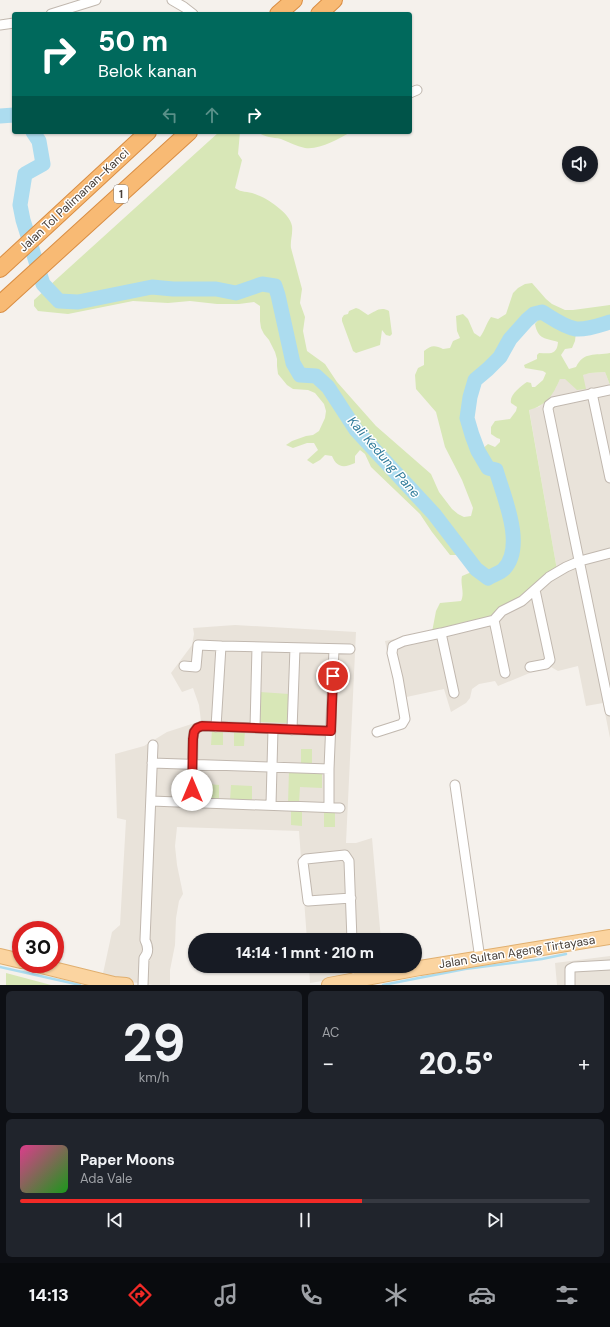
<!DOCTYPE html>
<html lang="id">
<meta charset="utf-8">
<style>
body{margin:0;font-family:"DM Sans",sans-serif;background:#20242c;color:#f1f3f6;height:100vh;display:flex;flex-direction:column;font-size:15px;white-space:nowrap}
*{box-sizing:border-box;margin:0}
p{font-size:13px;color:#9ea1a6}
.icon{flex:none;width:22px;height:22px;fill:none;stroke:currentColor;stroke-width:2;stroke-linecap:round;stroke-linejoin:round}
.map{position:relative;height:985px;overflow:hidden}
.sheet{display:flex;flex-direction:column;gap:6px;padding:6px;background:#0d0f14;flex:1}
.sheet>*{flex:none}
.top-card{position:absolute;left:12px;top:12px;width:400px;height:122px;border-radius:4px;box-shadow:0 1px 3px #0004;background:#00695c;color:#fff;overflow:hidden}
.buttons{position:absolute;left:562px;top:146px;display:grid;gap:8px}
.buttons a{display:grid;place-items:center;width:36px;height:36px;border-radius:50%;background:#171b24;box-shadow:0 1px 3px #0004;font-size:20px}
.speed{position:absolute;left:12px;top:921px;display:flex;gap:8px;font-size:20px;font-weight:700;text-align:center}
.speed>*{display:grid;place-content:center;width:52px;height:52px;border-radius:50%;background:#171b24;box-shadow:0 1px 3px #0004;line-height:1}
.speed .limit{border:6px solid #d22;background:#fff;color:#111}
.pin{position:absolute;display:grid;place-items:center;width:34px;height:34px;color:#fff;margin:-17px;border:2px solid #fff;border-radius:50%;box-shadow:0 1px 4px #0007}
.me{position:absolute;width:44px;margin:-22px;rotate:0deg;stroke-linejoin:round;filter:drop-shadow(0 0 3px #0008)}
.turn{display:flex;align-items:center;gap:14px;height:84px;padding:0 20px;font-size:18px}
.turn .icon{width:52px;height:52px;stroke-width:2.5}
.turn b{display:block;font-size:28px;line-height:34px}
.lanes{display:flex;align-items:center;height:38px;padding:0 20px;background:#0003;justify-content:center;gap:20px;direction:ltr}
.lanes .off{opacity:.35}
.big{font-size:30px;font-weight:800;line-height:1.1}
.sheet .tile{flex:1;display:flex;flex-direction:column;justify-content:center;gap:6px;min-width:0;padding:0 14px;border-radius:6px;background:#20242c}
.sheet .dial{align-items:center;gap:0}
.dial b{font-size:52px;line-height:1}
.song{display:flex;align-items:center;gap:12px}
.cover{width:48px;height:48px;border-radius:6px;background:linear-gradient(135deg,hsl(330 70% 55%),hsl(120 70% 35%))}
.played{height:4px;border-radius:2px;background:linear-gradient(90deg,#f22a27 60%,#363941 60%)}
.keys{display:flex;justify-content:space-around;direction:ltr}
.heat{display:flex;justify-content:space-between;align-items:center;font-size:22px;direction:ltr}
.sheet .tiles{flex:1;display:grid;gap:6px;grid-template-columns:1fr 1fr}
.tile:last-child{grid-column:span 2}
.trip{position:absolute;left:188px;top:933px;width:234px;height:40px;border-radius:20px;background:#171b24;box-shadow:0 1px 3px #0004;font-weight:800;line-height:40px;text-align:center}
.menu{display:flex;height:64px;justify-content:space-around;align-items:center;background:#090b0e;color:#9ea1a6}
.menu .icon{width:28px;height:28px}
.menu .on{color:#f22a27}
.menu b{font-size:18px;color:#f1f3f6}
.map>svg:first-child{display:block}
.residential{fill:#e9e3da}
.green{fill:#d8e7b7}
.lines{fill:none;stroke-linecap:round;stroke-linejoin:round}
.stream{stroke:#acdcef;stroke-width:2.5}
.river{stroke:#acdcef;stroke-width:15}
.minor-casing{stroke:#c1b8af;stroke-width:11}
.primary-casing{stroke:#e0af6f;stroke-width:16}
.motorway-casing{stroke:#d98d43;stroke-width:18}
.minor{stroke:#fff;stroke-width:9}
.primary{stroke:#fbd4a0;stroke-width:14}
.motorway{stroke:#f8ba74;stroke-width:16}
.route-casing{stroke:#9d1b19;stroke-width:10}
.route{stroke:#f22a27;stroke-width:7}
.labels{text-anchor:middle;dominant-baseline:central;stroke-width:3;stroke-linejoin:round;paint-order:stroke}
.shield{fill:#fff;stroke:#807a75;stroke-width:1}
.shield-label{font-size:11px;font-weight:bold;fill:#4a413a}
.street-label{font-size:12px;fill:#4a413a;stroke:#fff}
.water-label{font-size:13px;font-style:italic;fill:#307c9b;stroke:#fff}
</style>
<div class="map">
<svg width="610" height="985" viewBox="0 0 610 985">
<rect width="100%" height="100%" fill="#f5f1ec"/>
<!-- residential -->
<path class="residential" d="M605 372 610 385V738L603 703 586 706 578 666 558 671 551 667 532 672 498 686 495 681 479 684 472 689 470 698 466 703 451 712 444 689 397 699 385 641 478 623 557 570 529 409 539 407 555 389 560 379H565L590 373Z
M235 625 356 632 346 843H356L372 838 381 940H307L299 831 177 827 175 846 177 865 183 894 179 901 176 918 175 945 170 970V985H153L102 978 112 932 120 925 126 820 117 818 115 754 144 746 167 732 201 721 199 705 193 688 182 692 171 673 192 645 194 634 193 628Z
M610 956V985H557L555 963Z
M309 966H384V971L310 983Z"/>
<!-- green -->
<path class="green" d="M219 132H240L238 154 242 160 235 188C242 193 247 191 255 194 267 198 290 213 292 226 293 234 290 241 291 248L302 289 300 303 305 317 303 331 307 351 325 364 337 382 376 426 431 474 439 492 452 509 458 514 464 517 471 516 473 508 462 480 445 447 436 412 416 389 415 375 418 368 424 365V351C431 345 435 345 443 349L450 348 453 341 460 338 457 331 456 316 463 314 468 319 474 333 480 337C485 330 486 324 491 317L498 319 506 314 513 293 518 288 525 284 532 283 546 299 552 304 565 310H573L610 305V319C600 322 587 327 576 325 564 323 553 314 543 308L532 311 525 318 507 337 498 355 486 367 472 378 467 396 465 418 469 435 475 453 486 470 494 472C500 496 522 546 501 566 498 570 492 572 488 575L479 567 437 512 358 428 330 385 318 373 301 372 296 362 281 294 277 283 261 281 235 290 216 286H173L152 284 78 299 61 298 49 286Z
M258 132H351C338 139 320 150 305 148 296 146 289 142 281 139 273 137 265 138 258 132Z
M262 287 273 289 276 296 290 364 298 377 315 379 326 389 354 431 432 516 462 555H450L432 532 420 514 371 467 365 454 360 450 355 456V463C344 468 337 468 332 456L325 455 320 460 313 464 307 460 318 450 314 443H307L293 448 286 445 292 441 306 436 313 435 319 431 325 418 326 411 324 404 315 393 308 390 293 389 287 385 278 374 277 366V359L275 352 269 340 264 334 261 328 260 321V306L254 302 239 304H217L190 301 168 303 133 301 68 314 38 311 34 306V300L45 290 58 304 79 306 152 290 173 292H215L236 296Z
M356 308 359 309 368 315C375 312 380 306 389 311L392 334 390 336 386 335 382 330 380 345 356 353 353 351 342 321V318L344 315 348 314 349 311Z
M542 315 560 326 576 332 575 341 572 348 565 349 561 355 569 369 576 367C584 351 595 356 610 353V385L605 372 590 373 583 375 586 389 577 390 565 379H560C553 395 547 405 529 410L557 570 497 612 478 623 432 632 436 611 440 603 461 601C465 593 460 584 462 576L474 571 488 582C493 579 501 575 506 571 529 548 506 494 499 468L490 465 481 450 488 444 495 447 500 442V439L497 438 491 434V427L495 421 510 419 516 411 517 407 511 403C509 395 521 386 527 382L531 383 532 387H535L543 380 546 373 543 371 525 368 524 365 537 359V355L539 353C549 353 557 356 558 342 546 338 538 340 535 324Z
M260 692 289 694V723L259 722Z
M212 729 223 730V745H211Z
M234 730H245L244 746H234Z
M301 749H312V765H301Z
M289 771 322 772V788L300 787 299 803H288Z
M208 784 219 785V800H208Z
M231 785 252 786V801H230Z
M291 810H302V826L291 825Z
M324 811H335V827H324Z
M6 973 51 985H6Z"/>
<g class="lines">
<!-- stream -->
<path class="stream" d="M0 967 80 985
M383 985 465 969 542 959 566 954"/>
<!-- river -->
<path class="river" d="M0 116 14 115
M33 132 39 141 43 164 25 174 20 205 23 220 43 284 59 301 78 302 152 287 173 289H216L236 293 262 284 275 286 278 295 293 363 300 375 316 376 328 387 356 430 434 514 476 569 488 578C493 575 500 573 504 569 526 546 503 495 496 470L488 468 478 451 472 435 467 418 470 397 475 380 488 369 500 357 510 339 527 320 534 314 542 312C552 318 564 327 576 329 587 330 600 325 610 322"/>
<defs>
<path id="minor" d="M172 0 184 7 193 14
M51 14 96 0
M0 25 14 23
M410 93 417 90
M610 390 553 402 549 405 548 409 610 711
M592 393 610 478
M494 620 505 673
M441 633 454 693
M184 666 196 667 198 645 221 646
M530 667 546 664 550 660 535 590
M216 727 221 646 350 649
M255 728 257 647
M292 730 295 648
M377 732 402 724 405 719 398 678 392 653 393 646 404 641 441 633 494 620 502 611 522 601 549 577 566 567 580 561 610 553
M152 763 329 769
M455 785 480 959
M151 801 340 808
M192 803 193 739 194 732 197 728 202 726 331 731
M271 805 273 729
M329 807V769L334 649
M351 898 308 901 303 862 306 859 345 855 349 861 352 940
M356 966 358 979
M143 985 144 958C149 953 148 946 145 940L153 745
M570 985V969L574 967 610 965"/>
<path id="primary" d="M0 956 21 961
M33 964 114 984 126 985
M329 985 420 968 610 937"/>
<path id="motorway" d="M278 14 294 0
M319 14 334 0
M0 269 148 132
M0 304 189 132"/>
</defs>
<!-- minor casing -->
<use href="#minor" class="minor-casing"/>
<!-- primary casing -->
<use href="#primary" class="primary-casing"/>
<!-- motorway casing -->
<use href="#motorway" class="motorway-casing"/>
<!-- minor -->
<use href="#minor" class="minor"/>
<!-- primary -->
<use href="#primary" class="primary"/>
<!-- motorway -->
<use href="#motorway" class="motorway"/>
</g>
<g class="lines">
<defs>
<path id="route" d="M192 790 193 739 194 732 197 728 202 726 331 731 333 676"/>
</defs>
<!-- route casing -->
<use href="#route" class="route-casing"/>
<!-- route -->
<use href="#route" class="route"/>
</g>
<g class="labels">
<!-- shield labels -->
<rect class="shield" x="114" y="185" width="14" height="18" rx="3"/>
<g class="shield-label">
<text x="121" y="194">1</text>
</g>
<!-- street labels -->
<g class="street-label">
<text transform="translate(74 200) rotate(-43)">Jalan Tol Palimanan–Kanci</text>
<text transform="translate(517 952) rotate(-9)">Jalan Sultan Ageng Tirtayasa</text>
</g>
<!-- water labels -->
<g class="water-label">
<text transform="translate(384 457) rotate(49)">Kali Kedung Pane</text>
</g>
</g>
</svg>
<div class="buttons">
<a><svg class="icon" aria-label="sound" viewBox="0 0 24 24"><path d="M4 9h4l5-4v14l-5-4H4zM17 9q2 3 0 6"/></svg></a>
</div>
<div class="speed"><div class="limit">30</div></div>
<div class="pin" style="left:333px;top:676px;background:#d93025"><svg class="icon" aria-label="arrive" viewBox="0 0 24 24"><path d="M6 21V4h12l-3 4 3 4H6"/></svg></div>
<svg class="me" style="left:192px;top:790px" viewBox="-20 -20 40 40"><circle r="19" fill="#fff"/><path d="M0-13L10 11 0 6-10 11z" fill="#f22a27"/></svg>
<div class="trip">14:14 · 1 mnt · 210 m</div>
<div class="top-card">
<div class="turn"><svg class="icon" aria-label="right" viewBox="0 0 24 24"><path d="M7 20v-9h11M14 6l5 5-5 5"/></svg><div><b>50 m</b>Belok kanan</div></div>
<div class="lanes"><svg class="icon off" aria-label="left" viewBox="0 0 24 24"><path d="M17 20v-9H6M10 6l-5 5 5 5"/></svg><svg class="icon off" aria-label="ahead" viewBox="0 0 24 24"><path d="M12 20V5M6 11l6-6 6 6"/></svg><svg class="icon" aria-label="right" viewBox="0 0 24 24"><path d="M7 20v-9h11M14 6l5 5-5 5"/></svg></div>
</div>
</div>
<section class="sheet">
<div class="tiles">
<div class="tile dial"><b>29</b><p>km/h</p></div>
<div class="tile"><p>AC</p>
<div class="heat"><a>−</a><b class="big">20.5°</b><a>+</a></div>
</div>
<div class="tile">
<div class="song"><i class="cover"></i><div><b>Paper Moons</b><p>Ada Vale</p></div></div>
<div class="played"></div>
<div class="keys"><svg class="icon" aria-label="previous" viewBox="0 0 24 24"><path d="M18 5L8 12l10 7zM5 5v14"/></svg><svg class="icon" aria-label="pause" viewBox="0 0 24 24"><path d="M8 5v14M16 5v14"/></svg><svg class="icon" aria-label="next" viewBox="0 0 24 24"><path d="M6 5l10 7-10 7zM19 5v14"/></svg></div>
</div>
</div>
</section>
<nav class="menu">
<b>14:13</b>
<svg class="icon on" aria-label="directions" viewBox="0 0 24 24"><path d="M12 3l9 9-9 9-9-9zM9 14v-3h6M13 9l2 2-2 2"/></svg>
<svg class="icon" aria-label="music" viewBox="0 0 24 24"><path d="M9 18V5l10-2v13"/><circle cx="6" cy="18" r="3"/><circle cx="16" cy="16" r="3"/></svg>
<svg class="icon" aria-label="phone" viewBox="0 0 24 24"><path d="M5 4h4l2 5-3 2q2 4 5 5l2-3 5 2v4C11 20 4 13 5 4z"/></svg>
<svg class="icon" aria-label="climate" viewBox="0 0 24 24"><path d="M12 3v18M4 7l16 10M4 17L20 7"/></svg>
<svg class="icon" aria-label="car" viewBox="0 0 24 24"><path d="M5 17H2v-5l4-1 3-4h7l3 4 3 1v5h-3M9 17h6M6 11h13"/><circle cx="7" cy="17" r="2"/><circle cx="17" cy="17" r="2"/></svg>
<svg class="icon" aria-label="filters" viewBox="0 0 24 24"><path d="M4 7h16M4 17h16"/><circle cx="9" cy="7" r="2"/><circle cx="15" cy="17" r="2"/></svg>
</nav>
